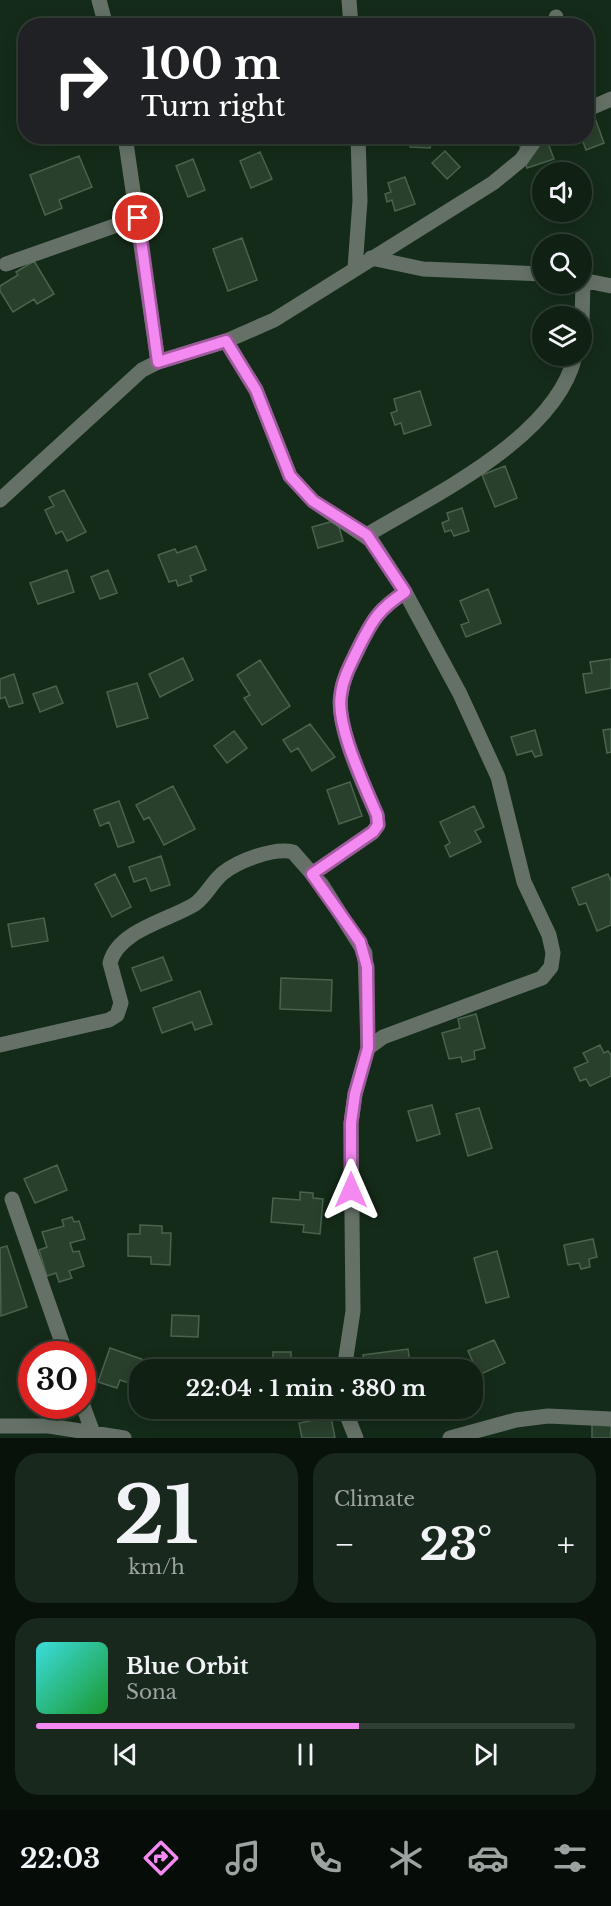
<!DOCTYPE html>
<meta charset="utf-8">
<style>
body{margin:0;font-family:"Libre Baskerville",serif;background:#19281c;color:#f1f3f6;height:100vh;display:flex;flex-direction:column;font-size:22px;white-space:nowrap}
*{box-sizing:border-box;margin:0}
p{font-size:20px;color:#9ca3a0}
.icon{flex:none;width:33px;height:33px;fill:none;stroke:currentColor;stroke-width:2;stroke-linecap:round;stroke-linejoin:round}
.map{position:relative;height:1438px;overflow:hidden}
.drawer{display:flex;flex-direction:column;gap:15px;padding:15px;background:#09120a;flex:1}
.drawer>*{flex:none}
.hud{position:absolute;left:18px;top:18px;width:576px;height:126px;border-radius:24px;box-shadow:0 3px 15px #0003,0 0 0 2px #303e33;background:#202124;color:#fff;overflow:hidden}
.tools{position:absolute;left:532px;top:162px;display:grid;gap:12px}
.tools a{display:grid;place-items:center;width:60px;height:60px;border-radius:50%;background:#102013;box-shadow:0 3px 15px #0003,0 0 0 2px #303e33;font-size:30px}
.speed{position:absolute;left:18px;top:1341px;display:flex;gap:12px;font-size:30px;font-weight:700;text-align:center}
.speed>*{display:grid;place-content:center;width:78px;height:78px;border-radius:50%;background:#102013;box-shadow:0 3px 15px #0003,0 0 0 2px #303e33;line-height:1}
.speed .limit{border:9px solid #d22;background:#fff;color:#111}
.pin{position:absolute;display:grid;place-items:center;width:51px;height:51px;color:#fff;margin:-26px;border:3px solid #fff;border-radius:50%;box-shadow:0 2px 6px #0007}
.me{position:absolute;width:66px;margin:-33px;rotate:0deg;stroke-linejoin:round;filter:drop-shadow(0 0 4px #0008)}
.turn{display:flex;align-items:center;gap:21px;height:126px;padding:0 24px;font-size:27px}
.turn .icon{width:78px;height:78px;stroke-width:2.5}
.turn b{display:block;font-size:42px;line-height:51px}
.big{font-size:45px;font-weight:700;line-height:1.1}
.drawer .tile{flex:1;display:flex;flex-direction:column;justify-content:center;gap:9px;min-width:0;padding:0 21px;border-radius:24px;background:#19281c}
.drawer .dial{align-items:center;gap:0}
.dial b{font-size:78px;line-height:1}
.song{display:flex;align-items:center;gap:18px}
.cover{width:72px;height:72px;border-radius:9px;background:linear-gradient(135deg,hsl(180 70% 55%),hsl(130 70% 35%))}
.played{height:6px;border-radius:3px;background:linear-gradient(90deg,#f489f1 60%,#303e33 60%)}
.keys{display:flex;justify-content:space-around;direction:ltr}
.heat{display:flex;justify-content:space-between;align-items:center;font-size:33px;direction:ltr}
.drawer .tiles{flex:1;display:grid;gap:15px;grid-template-columns:1fr 1fr}
.tile:last-child{grid-column:span 2}
.trip{position:absolute;left:129px;top:1359px;width:354px;height:60px;border-radius:24px;background:#102013;box-shadow:0 3px 15px #0003,0 0 0 2px #303e33;font-weight:700;line-height:60px;text-align:center}
.menu{display:flex;height:96px;justify-content:space-around;align-items:center;background:#060d08;color:#9ca3a0}
.menu .icon{width:42px;height:42px}
.menu .selected{color:#f489f1}
.menu b{font-size:27px;color:#f1f3f6}
.map>svg:first-child{display:block}
.building{fill:#29402c;stroke:#4a634e;stroke-width:1.5}
.lines{fill:none;stroke-linecap:round;stroke-linejoin:round}
.minor{stroke:#657167;stroke-width:15}
.route-casing{stroke:#9f599d;stroke-width:15}
.route{stroke:#f489f1;stroke-width:10}
</style>
<div class="map">
<svg width="611" height="1438" viewBox="0 0 611 1438">
<rect width="100%" height="100%" fill="#152b19"/>
<!-- building -->
<path class="building" d="M595 118 604 143 586 150 581 136H586V121Z
M405 136H431L430 148 410 147V140L405 139Z
M546 138 554 159 527 168 520 147Z
M445 151 460 167 447 179 432 163Z
M260 152 272 179 251 188 240 161Z
M79 156 92 187 59 200 62 208 45 215 30 175Z
M193 159 205 190 188 197 176 166Z
M405 177 415 204 395 211 392 200 387 202 385 194 391 192 388 183Z
M242 238 257 280 228 291 213 249Z
M34 261 54 294 37 304 34 299 13 312 0 291V286L18 275 16 272Z
M420 391 431 425 404 434 401 423 395 425 391 413 397 411 394 399Z
M505 466 517 498 495 507 482 475Z
M64 490 86 532 67 541 62 531 56 534 45 510 54 506 49 497Z
M462 508 469 531 454 536 451 530 445 532 442 523 449 520 447 513Z
M337 520 343 541 318 548 312 527Z
M196 546 206 570 190 576 192 581 178 586 176 580 169 582 158 555 175 549 177 553Z
M67 570 74 592 38 604 30 583Z
M108 570 117 593 100 599 91 577Z
M488 589 501 623 466 637 461 625 469 622 460 601Z
M183 658 193 680 160 697 149 674Z
M611 659V688L586 693 583 674 592 673 590 662Z
M260 660 290 706 262 725 244 698 250 695 237 675Z
M14 674 23 703 9 707 5 697 0 699V679Z
M137 683 148 718 117 727 107 692Z
M56 686 63 703 40 712 33 694Z
M310 724 335 757 312 771 298 748 291 752 283 740Z
M611 729V752L607 753 603 730Z
M535 730 542 755 535 757 532 751 517 755 511 737Z
M234 731 247 748 227 763 214 746Z
M350 782 362 816 339 824 327 790Z
M173 786 195 829 164 845 149 817 144 820 136 805Z
M119 801 134 842 118 847 109 822 100 826 94 810Z
M474 806 484 827 475 831 481 842 450 857 445 846 450 843 440 822Z
M161 856 170 885 151 891 146 878 134 882 129 867Z
M115 874 131 907 112 917 95 884Z
M608 874 611 881V925L597 931 586 903 579 905 572 888Z
M44 918 48 941 12 947 8 924Z
M163 957 172 980 141 991 132 968Z
M281 978 332 980 331 1011 280 1009Z
M200 991 212 1024 195 1030 192 1022 162 1033 153 1008Z
M476 1014 485 1048 474 1051 475 1059 462 1062 461 1057 449 1059 442 1033 460 1028 458 1019Z
M600 1045 604 1053 608 1051 611 1055V1076L590 1086 586 1079 580 1081 574 1068 588 1062 583 1053Z
M432 1105 440 1134 417 1141 408 1111Z
M479 1108 492 1148 468 1156 456 1114Z
M57 1165 67 1190 35 1203 24 1179Z
M300 1192 313 1193V1198L323 1199 320 1234 303 1232 304 1225 271 1222 273 1198 300 1200Z
M72 1217 74 1222 79 1221 85 1239 70 1243 73 1252 79 1251 84 1266 69 1271 72 1278 59 1282 56 1273 47 1276 39 1250 47 1247 42 1232 64 1226 62 1220Z
M140 1225 162 1226V1233H171L170 1265 151 1264V1257L128 1256V1234H140Z
M593 1239 597 1257 589 1259 590 1267 581 1269 579 1263 568 1265 564 1245Z
M7 1246 27 1307 1 1316 0 1248Z
M497 1251 509 1297 486 1303 474 1258Z
M172 1315 199 1316 198 1337 171 1336Z
M494 1340 505 1363 479 1375 468 1351Z
M110 1348 147 1361 144 1370H140L138 1386 120 1380 117 1388 98 1382Z
M408 1349 411 1370H365L363 1355Z
M273 1352H291V1359L317 1358V1370H273Z
M331 1417 335 1438H302L299 1423Z
M592 1420H611V1438H592Z"/>
<g class="lines">
<!-- minor -->
<path class="minor" d="M99 0 106 26
M349 0 351 26
M555 26 556 17
M586 110 611 99
M125 136 158 362
M371 258 423 269 543 274
M6 264 137 218
M355 268 360 201 358 136
M582 280 611 286
M582 323 583 281
M226 341 256 390 290 476 313 501 372 541 405 592 460 694 498 777 524 882 549 935 553 953 551 967 542 978 383 1037 368 1048
M0 500 142 370 158 362 226 341 274 320 493 183 521 160 538 136
M367 535C433 495 556 438 575 356
M312 874 373 832 378 825 377 815C364 786 335 725 341 694 343 677 352 662 359 647 373 619 379 609 405 592
M0 1045 109 1020 117 1015 121 1003 110 963C118 930 170 920 195 904 206 896 212 882 223 873 238 861 274 847 293 852L322 885 365 953 368 1048 355 1094 351 1123 353 1311 344 1370
M12 1199 66 1354
M82 1403 93 1433
M344 1408 356 1438
M0 1426H49L124 1438
M450 1438 516 1420 548 1416 611 1419"/>
</g>
<g class="lines">
<defs>
<path id="route" d="M138 218 158 362 226 341 256 390 290 476 313 501 367 535 405 592C379 609 373 619 359 647 352 662 343 677 341 694 335 725 365 786 377 815L378 825 373 832 312 874 360 942 367 967 368 1048 355 1094 351 1123V1190"/>
</defs>
<!-- route casing -->
<use href="#route" class="route-casing"/>
<!-- route -->
<use href="#route" class="route"/>
</g>
</svg>
<div class="tools">
<a><svg class="icon" aria-label="sound" viewBox="0 0 24 24"><path d="M4 9h4l5-4v14l-5-4H4zM17 9q2 3 0 6"/></svg></a>
<a><svg class="icon" aria-label="search" viewBox="0 0 24 24"><circle cx="10" cy="10" r="6"/><path d="M15 15l6 6"/></svg></a>
<a><svg class="icon" aria-label="layers" viewBox="0 0 24 24"><path d="M12 4l9 5-9 5-9-5zM3 14l9 5 9-5"/></svg></a>
</div>
<div class="speed"><div class="limit">30</div></div>
<div class="pin" style="left:138px;top:218px;background:#d93025"><svg class="icon" aria-label="arrive" viewBox="0 0 24 24"><path d="M6 21V4h12l-3 4 3 4H6"/></svg></div>
<svg class="me" style="left:351px;top:1190px" viewBox="-20 -20 40 40"><path d="M0-17L14 15 0 8-14 15z" fill="#f489f1" stroke="#fff" stroke-width="4"/></svg>
<div class="trip">22:04 · 1 min · 380 m</div>
<div class="hud">
<div class="turn"><svg class="icon" aria-label="right" viewBox="0 0 24 24"><path d="M7 20v-9h11M14 6l5 5-5 5"/></svg><div><b>100 m</b>Turn right</div></div>
</div>
</div>
<section class="drawer">
<div class="tiles">
<div class="tile dial"><b>21</b><p>km/h</p></div>
<div class="tile"><p>Climate</p>
<div class="heat"><a>−</a><b class="big">23°</b><a>+</a></div>
</div>
<div class="tile">
<div class="song"><i class="cover"></i><div><b>Blue Orbit</b><p>Sona</p></div></div>
<div class="played"></div>
<div class="keys"><svg class="icon" aria-label="previous" viewBox="0 0 24 24"><path d="M18 5L8 12l10 7zM5 5v14"/></svg><svg class="icon" aria-label="pause" viewBox="0 0 24 24"><path d="M8 5v14M16 5v14"/></svg><svg class="icon" aria-label="next" viewBox="0 0 24 24"><path d="M6 5l10 7-10 7zM19 5v14"/></svg></div>
</div>
</div>
</section>
<nav class="menu">
<b>22:03</b>
<svg class="icon selected" aria-label="directions" viewBox="0 0 24 24"><path d="M12 3l9 9-9 9-9-9zM9 14v-3h6M13 9l2 2-2 2"/></svg>
<svg class="icon" aria-label="music" viewBox="0 0 24 24"><path d="M9 18V5l10-2v13"/><circle cx="6" cy="18" r="3"/><circle cx="16" cy="16" r="3"/></svg>
<svg class="icon" aria-label="phone" viewBox="0 0 24 24"><path d="M5 4h4l2 5-3 2q2 4 5 5l2-3 5 2v4C11 20 4 13 5 4z"/></svg>
<svg class="icon" aria-label="climate" viewBox="0 0 24 24"><path d="M12 3v18M4 7l16 10M4 17L20 7"/></svg>
<svg class="icon" aria-label="car" viewBox="0 0 24 24"><path d="M5 17H2v-5l4-1 3-4h7l3 4 3 1v5h-3M9 17h6M6 11h13"/><circle cx="7" cy="17" r="2"/><circle cx="17" cy="17" r="2"/></svg>
<svg class="icon" aria-label="filters" viewBox="0 0 24 24"><path d="M4 7h16M4 17h16"/><circle cx="9" cy="7" r="2"/><circle cx="15" cy="17" r="2"/></svg>
</nav>
